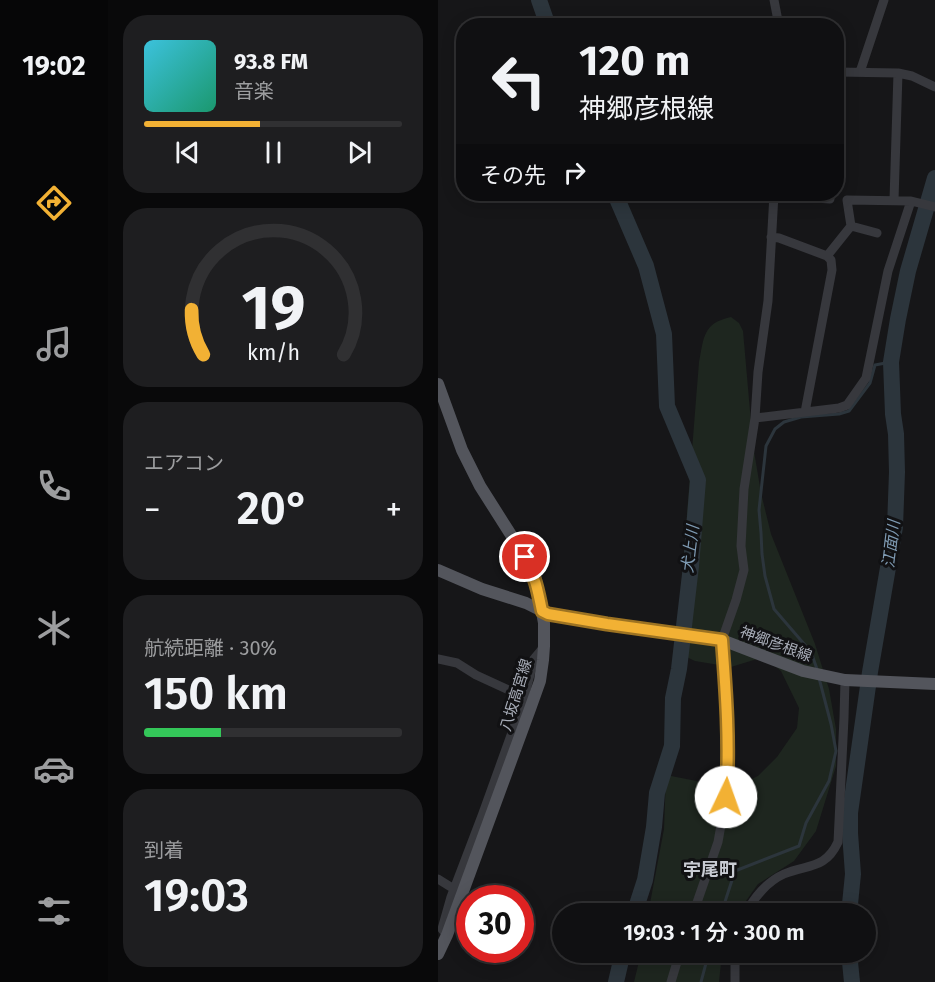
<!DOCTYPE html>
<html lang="ja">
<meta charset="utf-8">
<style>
body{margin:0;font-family:"Fira Sans","Noto Sans JP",sans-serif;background:#1e1e20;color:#f1f3f6;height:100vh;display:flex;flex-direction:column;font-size:22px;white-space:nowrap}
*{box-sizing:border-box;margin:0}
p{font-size:20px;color:#9c9d9f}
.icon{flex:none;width:33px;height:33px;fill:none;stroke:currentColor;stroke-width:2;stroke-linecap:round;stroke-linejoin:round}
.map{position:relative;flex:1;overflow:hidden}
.side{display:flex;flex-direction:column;gap:15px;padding:15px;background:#09090a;width:330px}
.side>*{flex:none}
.top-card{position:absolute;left:18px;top:18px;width:388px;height:183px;border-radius:24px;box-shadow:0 3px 15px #0003,0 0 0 2px #303032;background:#101012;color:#f1f3f6;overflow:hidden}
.speed{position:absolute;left:18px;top:885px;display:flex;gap:12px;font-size:30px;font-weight:700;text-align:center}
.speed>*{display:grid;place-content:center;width:78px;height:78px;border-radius:50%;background:#101012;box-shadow:0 3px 15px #0003,0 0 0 2px #303032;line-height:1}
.speed .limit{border:9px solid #d22;background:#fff;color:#111}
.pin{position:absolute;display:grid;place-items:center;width:51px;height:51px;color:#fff;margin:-26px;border:3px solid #fff;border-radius:50%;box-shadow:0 2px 6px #0007}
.me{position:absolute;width:66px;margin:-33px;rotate:3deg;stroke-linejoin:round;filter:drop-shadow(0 0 4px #0008)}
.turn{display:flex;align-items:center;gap:21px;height:126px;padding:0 24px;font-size:27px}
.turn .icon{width:78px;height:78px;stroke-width:2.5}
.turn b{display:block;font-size:42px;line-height:51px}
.then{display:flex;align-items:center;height:57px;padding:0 24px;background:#0003;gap:12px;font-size:22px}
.big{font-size:45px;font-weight:600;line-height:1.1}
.side .card{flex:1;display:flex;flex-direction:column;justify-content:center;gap:9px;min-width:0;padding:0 21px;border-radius:24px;background:#1e1e20}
.side .dial{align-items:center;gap:0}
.dial svg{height:156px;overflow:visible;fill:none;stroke:#303032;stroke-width:7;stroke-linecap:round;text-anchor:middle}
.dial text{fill:#f1f3f6;stroke:none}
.song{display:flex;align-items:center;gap:18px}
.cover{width:72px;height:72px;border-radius:9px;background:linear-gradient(135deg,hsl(190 70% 55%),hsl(160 70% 35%))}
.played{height:6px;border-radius:3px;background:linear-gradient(90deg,#f2b134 45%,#303032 45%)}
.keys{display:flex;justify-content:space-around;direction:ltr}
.heat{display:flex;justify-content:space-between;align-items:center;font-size:33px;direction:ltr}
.charge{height:9px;border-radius:4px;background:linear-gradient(90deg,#34c759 30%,#303032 0)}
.trip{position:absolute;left:114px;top:903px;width:324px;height:60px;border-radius:30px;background:#101012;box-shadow:0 3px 15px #0003,0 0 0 2px #303032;font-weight:600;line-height:60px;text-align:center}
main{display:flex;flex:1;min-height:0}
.tab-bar{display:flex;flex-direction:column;width:108px;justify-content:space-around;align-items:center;background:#060607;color:#9c9d9f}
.tab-bar .icon{width:42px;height:42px}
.tab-bar .on{color:#f2b134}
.tab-bar b{font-size:27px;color:#f1f3f6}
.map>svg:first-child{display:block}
.green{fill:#1e261f}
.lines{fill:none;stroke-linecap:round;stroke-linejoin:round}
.stream{stroke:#2c353c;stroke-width:3}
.river{stroke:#2c353c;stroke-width:16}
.minor{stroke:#37383d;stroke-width:9}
.major{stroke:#53555c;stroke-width:12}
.route-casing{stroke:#9d7322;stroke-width:15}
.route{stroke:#f2b134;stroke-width:10}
.labels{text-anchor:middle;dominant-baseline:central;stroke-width:6;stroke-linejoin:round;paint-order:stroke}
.street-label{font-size:15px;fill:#a8adb8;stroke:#111113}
.water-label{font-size:16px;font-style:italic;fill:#7f9bb3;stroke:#111113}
.quarter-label{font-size:18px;font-weight:bold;fill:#c9ccd4;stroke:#111113}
</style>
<main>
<nav class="tab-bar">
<b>19:02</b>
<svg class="icon on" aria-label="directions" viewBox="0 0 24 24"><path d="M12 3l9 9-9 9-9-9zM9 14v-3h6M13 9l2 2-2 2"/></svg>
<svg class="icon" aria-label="music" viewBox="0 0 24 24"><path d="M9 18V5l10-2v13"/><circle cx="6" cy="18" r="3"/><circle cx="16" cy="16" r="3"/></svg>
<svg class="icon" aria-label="phone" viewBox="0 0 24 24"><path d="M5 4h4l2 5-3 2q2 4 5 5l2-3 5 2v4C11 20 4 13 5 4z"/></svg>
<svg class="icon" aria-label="climate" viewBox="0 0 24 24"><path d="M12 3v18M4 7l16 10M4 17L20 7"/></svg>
<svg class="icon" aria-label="car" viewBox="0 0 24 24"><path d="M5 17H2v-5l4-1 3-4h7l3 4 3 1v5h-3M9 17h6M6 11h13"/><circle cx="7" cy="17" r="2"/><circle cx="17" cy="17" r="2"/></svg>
<svg class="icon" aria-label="filters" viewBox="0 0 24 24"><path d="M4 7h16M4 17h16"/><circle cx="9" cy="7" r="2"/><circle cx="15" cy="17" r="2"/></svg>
</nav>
<section class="side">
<div class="card">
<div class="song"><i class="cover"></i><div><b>93.8 FM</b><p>音楽</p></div></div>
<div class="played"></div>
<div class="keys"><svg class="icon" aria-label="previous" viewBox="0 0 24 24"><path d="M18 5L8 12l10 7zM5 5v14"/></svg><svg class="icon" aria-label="pause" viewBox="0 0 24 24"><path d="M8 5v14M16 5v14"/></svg><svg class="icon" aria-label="next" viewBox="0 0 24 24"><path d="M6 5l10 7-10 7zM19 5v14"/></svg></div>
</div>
<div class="card dial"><svg viewBox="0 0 100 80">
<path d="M14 69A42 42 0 1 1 86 69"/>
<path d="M14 69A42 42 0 0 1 8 46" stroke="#f2b134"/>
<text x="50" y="56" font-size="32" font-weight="700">19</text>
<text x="50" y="72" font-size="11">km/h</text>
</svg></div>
<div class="card"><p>エアコン</p>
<div class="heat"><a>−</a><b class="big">20°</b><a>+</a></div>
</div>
<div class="card"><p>航続距離 · 30%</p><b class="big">150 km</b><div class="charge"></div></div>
<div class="card"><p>到着</p><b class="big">19:03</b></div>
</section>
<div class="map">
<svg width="497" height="982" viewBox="0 0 497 982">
<rect width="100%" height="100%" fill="#161618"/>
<!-- green -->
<path class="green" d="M293 317 301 323 305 331 315 445 323 493 333 534 377 644 391 689 398 729V766L378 831 356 861 320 884 303 908 297 913 210 914 226 829 228 775 279 785 305 783 320 776 339 757 359 728 361 708 343 671 329 660 319 659 293 667 257 661 238 652 261 362C266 337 265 323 293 317Z
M203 953H284L281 982H196Z"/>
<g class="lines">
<!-- stream -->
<path class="stream" d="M379 669 373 652 336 609 327 576 324 554 323 533 321 510 328 446 337 429 346 422 363 417 401 414 411 411 432 383 437 365 453 362
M283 914 297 871 361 846 368 823 391 781 398 751 393 724 381 678
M263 982 271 952"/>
<!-- river -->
<path class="river" d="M101 0 110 26
M177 194 208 266 226 334 229 406 260 480 253 566 241 669 235 698 234 746 219 793 216 827 207 880 196 914
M411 914 415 874 412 833V813L432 672 457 527 459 472 458 434 455 414 453 362 460 319 470 271 497 178
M411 952 414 982
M178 982 185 952"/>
<!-- minor -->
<path class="minor" d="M336 0 341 26
M399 72 460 73 456 200
M422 72 446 0
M460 73 474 76 497 87
M363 197 392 199
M413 226 439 233
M333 237 341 238 389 256 393 260 394 270 367 412
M389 256 413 226 409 200 473 201 497 207
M317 418 401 408 409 405 428 378 450 271 473 201
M0 659 19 663 38 675 86 697
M0 879 16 889
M255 914 280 842 288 797 290 770 287 685 284 640 298 600 306 570 303 546 306 489 317 418 320 372 330 301 336 194
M308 914C315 898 330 881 346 874 369 864 387 870 400 842L406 718 407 680
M9 935 4 929 13 897 45 813 85 702 96 659 106 647
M233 982 242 952
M297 982V952"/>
<!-- major -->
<path class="major" d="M0 384 24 450 42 486 87 557 95 572 98 579 106 623V646L105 660 102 681 92 709 9 935 0 954
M0 570 44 589 88 603 110 614 118 616 284 640 365 671 407 680 497 684"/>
</g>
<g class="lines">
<defs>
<path id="route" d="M87 557C97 576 100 591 104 611L110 614 169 624 284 640C288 692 292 745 288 797"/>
</defs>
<!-- route casing -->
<use href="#route" class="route-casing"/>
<!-- route -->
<use href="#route" class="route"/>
</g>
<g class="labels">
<!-- street labels -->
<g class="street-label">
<text transform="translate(338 644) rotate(20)">神郷彦根線</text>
<text transform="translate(78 695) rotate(-73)">八坂高宮線</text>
</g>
<!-- water labels -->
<g class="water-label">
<text transform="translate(453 544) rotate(-83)">江面川</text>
<text transform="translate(252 549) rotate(-83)">犬上川</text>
</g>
<!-- quarter labels -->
<g class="quarter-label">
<text x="272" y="870">宇尾町</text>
</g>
</g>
</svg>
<div class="speed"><div class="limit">30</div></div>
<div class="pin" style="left:87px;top:557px;background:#d93025"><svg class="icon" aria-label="arrive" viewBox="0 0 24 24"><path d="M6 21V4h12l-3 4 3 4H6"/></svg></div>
<svg class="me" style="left:288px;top:797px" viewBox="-20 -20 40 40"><circle r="19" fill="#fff"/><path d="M0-13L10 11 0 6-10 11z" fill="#f2b134"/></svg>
<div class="trip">19:03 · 1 分 · 300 m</div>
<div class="top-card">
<div class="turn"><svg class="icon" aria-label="left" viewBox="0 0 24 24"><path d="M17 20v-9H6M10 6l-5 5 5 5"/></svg><div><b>120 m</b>神郷彦根線</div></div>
<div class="then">その先<svg class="icon" aria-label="right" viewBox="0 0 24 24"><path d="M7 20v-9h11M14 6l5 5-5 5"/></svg></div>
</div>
</div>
</main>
